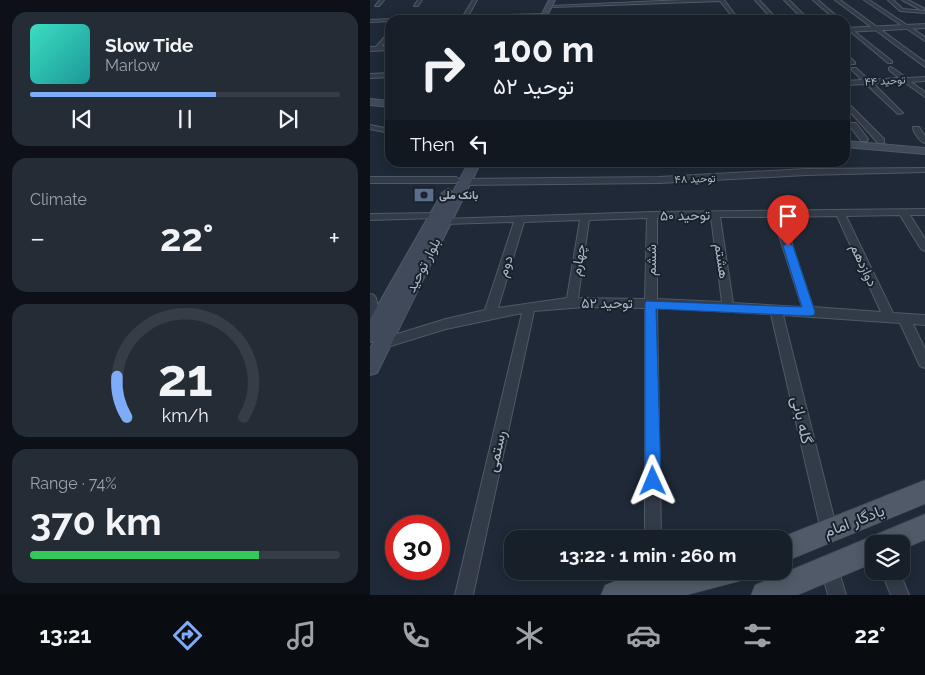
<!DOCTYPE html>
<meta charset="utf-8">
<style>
body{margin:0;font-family:Raleway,Vazirmatn,sans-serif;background:#242c35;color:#f1f3f6;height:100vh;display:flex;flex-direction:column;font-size:19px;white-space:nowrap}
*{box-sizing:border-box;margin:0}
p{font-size:16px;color:#9ea2a8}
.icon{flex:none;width:28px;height:28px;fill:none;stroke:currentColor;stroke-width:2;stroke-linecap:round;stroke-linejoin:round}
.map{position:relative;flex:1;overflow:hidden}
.drawer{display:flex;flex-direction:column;gap:12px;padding:12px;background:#0d1117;width:370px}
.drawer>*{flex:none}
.banner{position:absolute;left:15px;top:15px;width:465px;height:152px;border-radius:15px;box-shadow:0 2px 12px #0003,0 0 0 1px #363d46;background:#171f29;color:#f1f3f6;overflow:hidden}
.tools{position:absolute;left:495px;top:535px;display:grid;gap:10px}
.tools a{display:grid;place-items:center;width:45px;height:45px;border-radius:10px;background:#171f29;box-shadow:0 2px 12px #0003,0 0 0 1px #363d46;font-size:25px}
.speed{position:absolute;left:15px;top:515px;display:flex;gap:10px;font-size:25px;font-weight:700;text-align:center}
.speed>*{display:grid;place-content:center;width:65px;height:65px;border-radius:50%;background:#171f29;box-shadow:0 2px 12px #0003,0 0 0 1px #363d46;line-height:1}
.speed .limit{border:8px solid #d22;background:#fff;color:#111}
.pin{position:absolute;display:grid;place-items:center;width:42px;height:42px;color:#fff;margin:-51px -21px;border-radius:50% 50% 50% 0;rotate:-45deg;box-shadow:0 0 5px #0007}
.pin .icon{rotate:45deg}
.me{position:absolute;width:55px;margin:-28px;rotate:359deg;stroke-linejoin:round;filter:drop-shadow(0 0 4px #0008)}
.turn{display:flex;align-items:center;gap:18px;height:105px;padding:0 25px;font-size:22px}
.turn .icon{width:65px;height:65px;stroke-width:2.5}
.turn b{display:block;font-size:35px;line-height:42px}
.then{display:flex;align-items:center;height:48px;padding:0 25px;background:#0003;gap:10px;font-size:19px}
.big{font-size:38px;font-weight:700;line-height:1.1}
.drawer .widget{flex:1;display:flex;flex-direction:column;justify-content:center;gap:8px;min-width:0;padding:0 18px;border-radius:15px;background:#242c35}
.drawer .dial{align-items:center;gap:0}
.dial svg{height:130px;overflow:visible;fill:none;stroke:#363d46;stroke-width:7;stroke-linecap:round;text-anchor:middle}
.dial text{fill:#f1f3f6;stroke:none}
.song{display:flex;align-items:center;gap:15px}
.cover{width:60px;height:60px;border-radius:8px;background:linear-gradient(135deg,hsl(170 70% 55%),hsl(180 70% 35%))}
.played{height:5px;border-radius:2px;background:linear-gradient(90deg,#7eacf9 60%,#363d46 60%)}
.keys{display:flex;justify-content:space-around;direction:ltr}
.heat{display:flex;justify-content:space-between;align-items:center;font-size:28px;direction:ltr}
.charge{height:8px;border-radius:4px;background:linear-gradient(90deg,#34c759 74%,#363d46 0)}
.trip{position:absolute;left:134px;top:530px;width:288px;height:50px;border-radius:15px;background:#171f29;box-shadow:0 2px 12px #0003,0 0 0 1px #363d46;font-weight:700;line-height:50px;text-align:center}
.dock{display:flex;height:80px;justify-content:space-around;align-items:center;background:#090c10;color:#9ea2a8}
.dock .icon{width:35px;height:35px}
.dock .active{color:#7eacf9}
.dock b{font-size:22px;color:#f1f3f6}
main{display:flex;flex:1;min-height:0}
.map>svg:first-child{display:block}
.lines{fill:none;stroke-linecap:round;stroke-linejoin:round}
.minor-casing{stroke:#505966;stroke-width:2}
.tertiary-casing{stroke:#505966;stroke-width:2}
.secondary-casing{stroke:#505966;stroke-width:2}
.primary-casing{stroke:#3c4451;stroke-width:1}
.minor{fill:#333b48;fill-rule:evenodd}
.tertiary{fill:#333b48;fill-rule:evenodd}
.secondary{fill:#414a5b;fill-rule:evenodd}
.primary{fill:#515a68;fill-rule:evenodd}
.route{fill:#1a73e8;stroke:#114b97}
.labels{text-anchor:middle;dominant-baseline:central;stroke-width:4;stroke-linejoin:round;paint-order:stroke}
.far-street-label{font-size:11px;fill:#adb6c5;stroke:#19212c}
.far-poi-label{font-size:11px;font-weight:bold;fill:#adb6c5;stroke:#19212c;text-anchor:start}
.street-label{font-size:14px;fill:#adb6c5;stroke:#19212c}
.near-street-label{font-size:16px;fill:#adb6c5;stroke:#19212c}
</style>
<main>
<section class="drawer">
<div class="widget">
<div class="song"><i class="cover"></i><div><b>Slow Tide</b><p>Marlow</p></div></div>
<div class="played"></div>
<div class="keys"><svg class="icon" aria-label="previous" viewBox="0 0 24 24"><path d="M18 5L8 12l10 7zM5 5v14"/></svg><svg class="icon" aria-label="pause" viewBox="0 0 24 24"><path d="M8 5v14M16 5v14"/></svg><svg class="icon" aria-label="next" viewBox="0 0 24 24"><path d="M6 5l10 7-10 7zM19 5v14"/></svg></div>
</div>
<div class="widget"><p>Climate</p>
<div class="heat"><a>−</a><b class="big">22°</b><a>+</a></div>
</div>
<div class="widget dial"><svg viewBox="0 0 100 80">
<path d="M14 69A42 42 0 1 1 86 69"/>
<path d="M14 69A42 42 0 0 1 8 44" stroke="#7eacf9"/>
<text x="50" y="56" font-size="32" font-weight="700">21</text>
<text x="50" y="72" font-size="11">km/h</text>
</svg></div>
<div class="widget"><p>Range · 74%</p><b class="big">370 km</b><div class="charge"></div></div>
</section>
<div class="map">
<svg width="555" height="595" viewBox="0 0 555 595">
<rect width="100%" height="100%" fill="#1f2937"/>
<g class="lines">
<defs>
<path id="minor" d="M10 0H14L9 6H5Z
M48 0H52L48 6H44Z
M103 0H107L98 16 174 14 176 15 95 20H28L93 16Z
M313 0H354L369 20H365L350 1 184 7 182 6Z
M385 0H389L408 20H403Z
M414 0H419L439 20H434Z
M443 0H448L471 20H466Z
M465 0H470L555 62V67Z
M494 0H499L555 37V41Z
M518 0H523L533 9 555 11V13L530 11Z
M532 0H538L555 9 551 10Z
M328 16 326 18 245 20 247 19Z
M22 19 20 21 0 22V20Z
M475 24 522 61V63H518L475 27Z
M20 31V36L9 50H5V48Z
M475 53 485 62V64H481L475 58Z
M482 68H486L499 80 529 78 519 70V68L521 67 537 78 555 77V81L541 82 555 92V97L534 82 503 83 533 113 528 114 496 84 475 85V81L492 80 482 70Z
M20 73V77L0 78V74Z
M475 100 514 139V143H508L475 106Z
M480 123H486L498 139 497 141H491L479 125Z
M0 125 20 129V133L0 129Z
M543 127H549L555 136V143C550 142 543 132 543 127Z
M555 168V172L436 175 289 183 94 185 90 182 94 179 289 177 436 169Z
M0 177H86L90 180 86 183H0Z
M555 209V215H540L555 239V251L551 249 530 215 476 216 523 313 555 315V325L543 324 555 349V368L550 366 530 323 413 315 467 530 465 536 459 538 453 536 451 530 401 314 287 308 291 539H275V308L214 307 164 311 103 595H85L152 313 76 329 14 348 10 347 8 343 10 339 14 338 76 319 115 310 144 222 75 224 72 223V219L282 212ZM467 216 511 312 443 307 413 217ZM341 217 352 302 287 299V218ZM350 217H403L432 307 363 303ZM277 218 275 299 208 298 219 220ZM210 220 197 298 128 308 154 222Z
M64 213 69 216 67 218 0 220V214Z
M0 294 4 295 6 298 12 325 10 328 6 330 2 328 0 325Z
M460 559 466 562 476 595H458L451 568 454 562Z
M511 571H529L539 595H521Z"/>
<path id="tertiary" d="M555 24V28L475 32V28Z
M20 46V50L0 51V47Z"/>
<path id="secondary" d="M179 0H185L175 20H169Z
M0 99 20 101V107L0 105Z
M475 141 555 148V154L475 147Z
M99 162H111L7 373 0 375V349L4 341 0 342V319L72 193 78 189 83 192Z"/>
<path id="primary" d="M555 480V504L412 563V539H407Z
M555 514V540L531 550V544H504V563L428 595H381L385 585Z
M300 571H374L370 581 317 595H231L235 585 245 581Z"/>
</defs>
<!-- minor casing -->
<use href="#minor" class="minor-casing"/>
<!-- tertiary casing -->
<use href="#tertiary" class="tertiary-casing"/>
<!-- secondary casing -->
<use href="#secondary" class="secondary-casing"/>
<!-- primary casing -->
<use href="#primary" class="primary-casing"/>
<!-- minor -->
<use href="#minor" class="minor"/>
<!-- tertiary -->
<use href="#tertiary" class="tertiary"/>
<!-- secondary -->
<use href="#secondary" class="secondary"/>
<!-- primary -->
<use href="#primary" class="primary"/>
</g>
<!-- route -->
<path class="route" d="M418 243 423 246 445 312 444 315 439 316 286 309 291 481 288 486 283 489 277 486 275 481V304L276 301 432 307 413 246Z"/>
<!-- icons -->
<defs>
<symbol id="bank-bare" viewBox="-9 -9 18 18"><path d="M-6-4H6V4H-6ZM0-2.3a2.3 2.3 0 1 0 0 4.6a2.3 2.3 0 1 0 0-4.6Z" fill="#5c6f8a" stroke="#19212c" stroke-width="2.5" paint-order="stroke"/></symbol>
</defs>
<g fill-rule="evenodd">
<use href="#bank-bare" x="40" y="181" width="28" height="28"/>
</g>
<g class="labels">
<!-- far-street labels -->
<g class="far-street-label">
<text transform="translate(515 81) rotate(-3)">توحید ۴۴</text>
<text transform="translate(325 179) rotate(-2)">توحید ۴۸</text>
</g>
<!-- far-poi labels -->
<g class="far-poi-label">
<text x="69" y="195">بانک ملی</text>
</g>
<!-- street labels -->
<g class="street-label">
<text transform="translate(315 215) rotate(-1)">توحید ۵۰</text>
<text transform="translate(208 260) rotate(-81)">چهارم</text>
<text transform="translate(281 260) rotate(-89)">ششم</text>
<text transform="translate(352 261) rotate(82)">هشتم</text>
<text transform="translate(53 265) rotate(-63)">بلوار توحید</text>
<text transform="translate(494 265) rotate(65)">دوازدهم</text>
<text transform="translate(135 266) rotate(-72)">دوم</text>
<text x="237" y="303">توحید ۵۲</text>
</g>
<!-- near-street labels -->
<g class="near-street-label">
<text transform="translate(432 420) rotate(77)">گله بانی</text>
<text transform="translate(126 451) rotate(-77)">رستمی</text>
<text transform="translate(484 521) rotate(-21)">یادگار امام</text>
</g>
</g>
</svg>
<div class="tools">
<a><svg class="icon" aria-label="layers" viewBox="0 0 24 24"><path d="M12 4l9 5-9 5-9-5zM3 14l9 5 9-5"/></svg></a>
</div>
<div class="speed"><div class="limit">30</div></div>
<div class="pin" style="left:418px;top:246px;background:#d93025"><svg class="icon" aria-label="arrive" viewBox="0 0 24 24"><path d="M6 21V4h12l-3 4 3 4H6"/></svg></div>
<svg class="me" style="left:283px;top:481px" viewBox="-20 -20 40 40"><path d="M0-17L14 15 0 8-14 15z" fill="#1a73e8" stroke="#fff" stroke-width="4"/></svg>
<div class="trip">13:22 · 1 min · 260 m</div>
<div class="banner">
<div class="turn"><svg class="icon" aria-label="right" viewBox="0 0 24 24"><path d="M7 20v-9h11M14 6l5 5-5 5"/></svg><div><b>100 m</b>توحید ۵۲</div></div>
<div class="then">Then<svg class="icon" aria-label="left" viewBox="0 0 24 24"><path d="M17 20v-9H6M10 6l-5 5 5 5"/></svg></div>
</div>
</div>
</main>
<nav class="dock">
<b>13:21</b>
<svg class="icon active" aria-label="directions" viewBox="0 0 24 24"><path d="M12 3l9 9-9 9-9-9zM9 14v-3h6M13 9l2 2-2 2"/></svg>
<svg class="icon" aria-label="music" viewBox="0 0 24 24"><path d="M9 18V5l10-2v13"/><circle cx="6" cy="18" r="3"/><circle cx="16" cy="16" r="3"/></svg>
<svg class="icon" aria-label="phone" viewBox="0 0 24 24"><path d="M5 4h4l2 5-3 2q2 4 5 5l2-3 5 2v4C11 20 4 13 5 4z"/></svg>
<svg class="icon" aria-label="climate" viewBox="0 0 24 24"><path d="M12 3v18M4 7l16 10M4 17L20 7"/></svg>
<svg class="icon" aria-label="car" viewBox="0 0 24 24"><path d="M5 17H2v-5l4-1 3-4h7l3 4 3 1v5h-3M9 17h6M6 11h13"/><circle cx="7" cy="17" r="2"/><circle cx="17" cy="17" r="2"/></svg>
<svg class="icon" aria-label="filters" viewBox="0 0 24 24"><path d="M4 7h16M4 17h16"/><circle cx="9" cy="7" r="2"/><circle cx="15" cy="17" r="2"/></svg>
<b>22°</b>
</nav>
